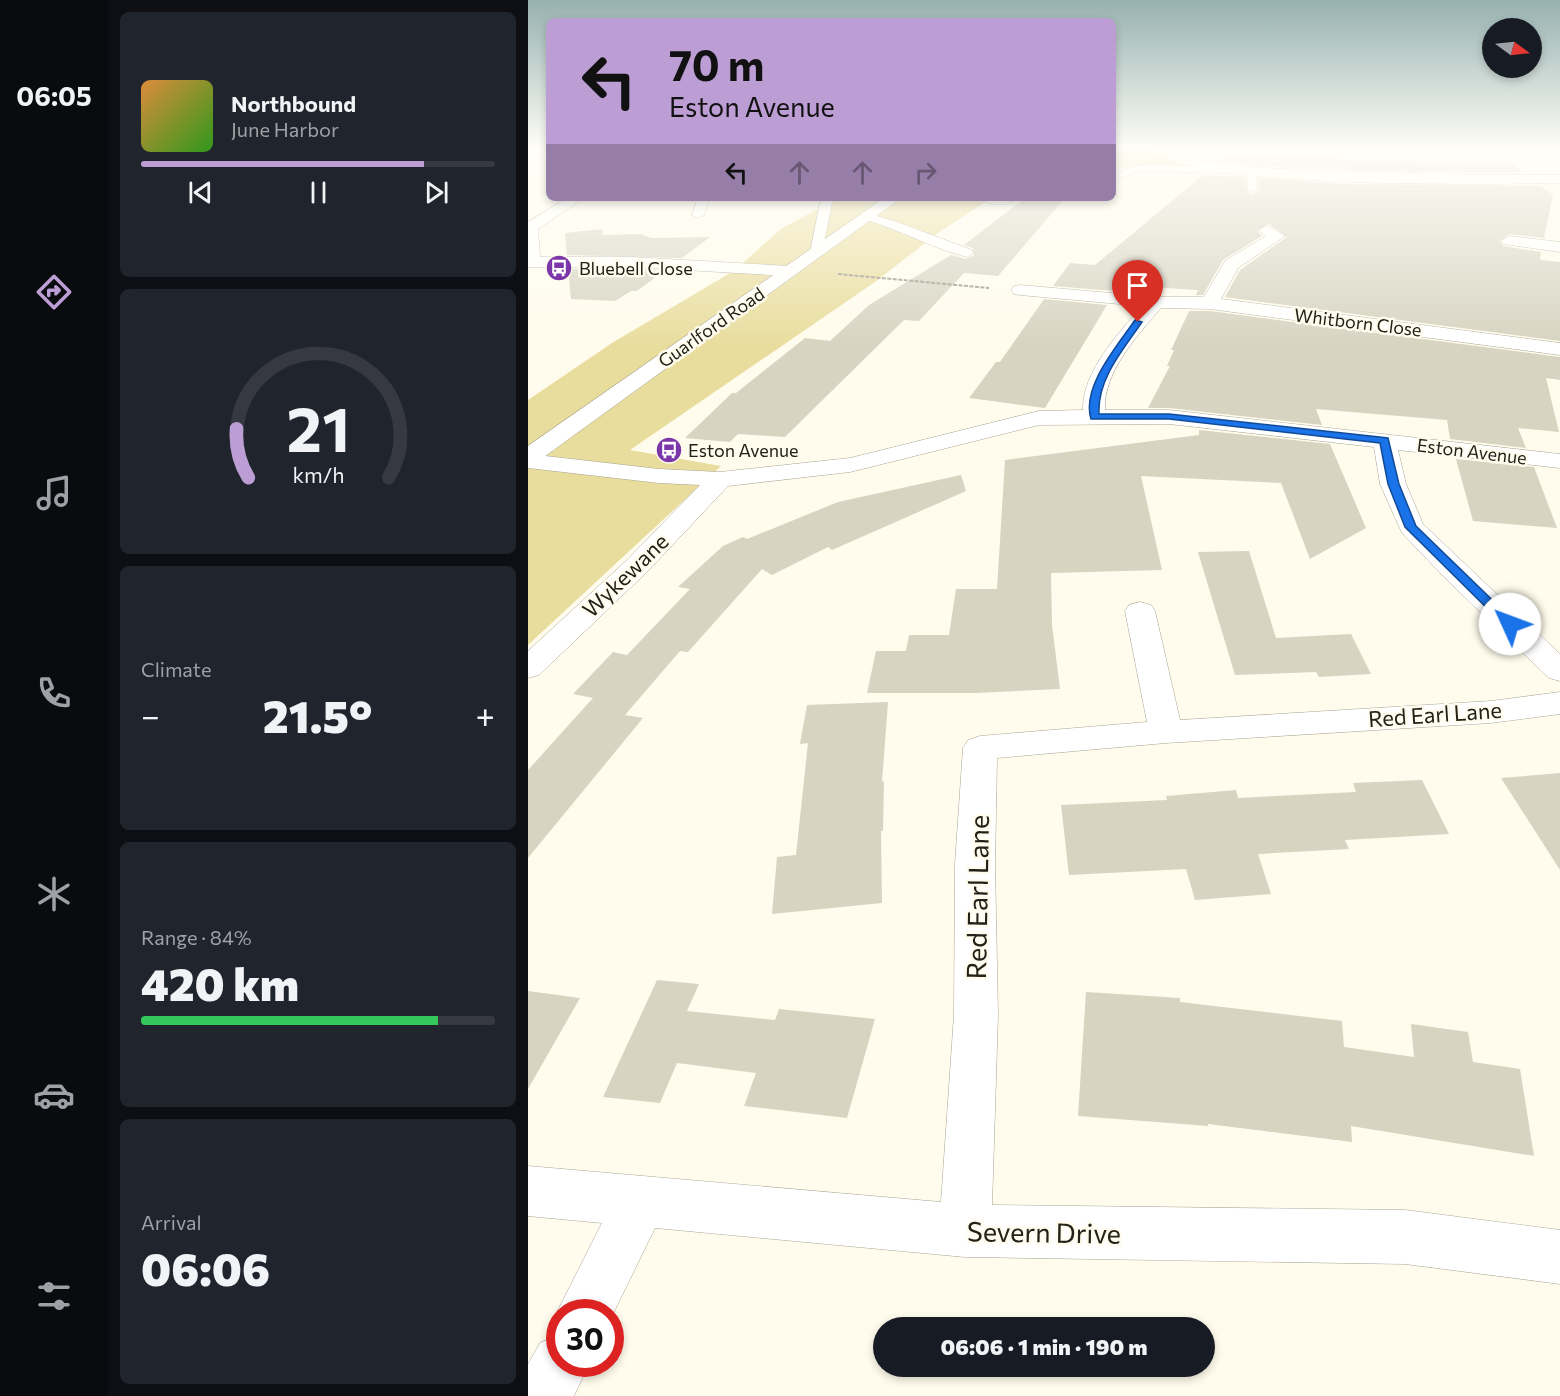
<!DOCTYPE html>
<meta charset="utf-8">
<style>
body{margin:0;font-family:Commissioner,sans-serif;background:#20242c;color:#f1f3f6;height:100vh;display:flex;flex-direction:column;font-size:22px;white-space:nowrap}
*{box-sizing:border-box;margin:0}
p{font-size:20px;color:#9ea1a6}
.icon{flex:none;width:33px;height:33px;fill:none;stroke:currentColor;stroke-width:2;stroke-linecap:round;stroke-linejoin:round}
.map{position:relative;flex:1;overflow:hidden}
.side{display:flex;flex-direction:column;gap:12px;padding:12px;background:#0d0f14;width:420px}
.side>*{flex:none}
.guide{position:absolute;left:18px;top:18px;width:570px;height:183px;border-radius:9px;box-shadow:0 3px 9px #0003;background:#bc9ed4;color:#111;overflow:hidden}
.needle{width:39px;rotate:105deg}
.controls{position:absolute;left:954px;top:18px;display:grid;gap:12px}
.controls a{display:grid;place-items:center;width:60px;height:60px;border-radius:50%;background:#171b24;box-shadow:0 3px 9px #0003;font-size:30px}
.speed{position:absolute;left:18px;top:1299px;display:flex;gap:12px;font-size:30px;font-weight:700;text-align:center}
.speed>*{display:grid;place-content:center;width:78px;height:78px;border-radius:50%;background:#171b24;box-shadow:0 3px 9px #0003;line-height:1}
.speed .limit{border:9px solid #d22;background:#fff;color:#111}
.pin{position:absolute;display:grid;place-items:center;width:51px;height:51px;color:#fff;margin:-62px -26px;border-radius:50% 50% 50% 0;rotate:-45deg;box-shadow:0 0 6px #0007}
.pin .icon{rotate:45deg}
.me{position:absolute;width:66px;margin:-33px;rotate:313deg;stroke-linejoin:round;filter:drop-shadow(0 0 4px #0008)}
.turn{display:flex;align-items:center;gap:21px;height:126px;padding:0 24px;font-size:27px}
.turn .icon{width:78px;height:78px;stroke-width:2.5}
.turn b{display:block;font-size:42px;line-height:51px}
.lanes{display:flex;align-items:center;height:57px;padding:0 24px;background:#0003;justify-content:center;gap:30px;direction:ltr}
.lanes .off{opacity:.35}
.big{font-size:45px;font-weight:800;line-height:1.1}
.side .widget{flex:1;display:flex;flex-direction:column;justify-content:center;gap:9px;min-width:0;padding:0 21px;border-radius:9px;background:#20242c}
.side .dial{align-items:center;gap:0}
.dial svg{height:156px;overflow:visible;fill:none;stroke:#363941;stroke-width:7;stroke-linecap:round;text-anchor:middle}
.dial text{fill:#f1f3f6;stroke:none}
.song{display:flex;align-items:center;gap:18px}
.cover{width:72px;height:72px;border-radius:9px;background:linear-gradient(135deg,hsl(30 70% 55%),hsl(110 70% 35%))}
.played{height:6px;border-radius:3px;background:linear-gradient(90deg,#bc9ed4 80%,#363941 80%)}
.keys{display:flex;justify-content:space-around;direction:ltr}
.heat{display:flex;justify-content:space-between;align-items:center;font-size:33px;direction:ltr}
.charge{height:9px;border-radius:4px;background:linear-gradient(90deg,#34c759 84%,#363941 0)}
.trip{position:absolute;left:345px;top:1317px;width:342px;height:60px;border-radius:30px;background:#171b24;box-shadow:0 3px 9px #0003;font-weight:800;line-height:60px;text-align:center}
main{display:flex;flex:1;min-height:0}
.menu{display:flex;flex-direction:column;width:108px;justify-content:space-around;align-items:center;background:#090b0e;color:#9ea1a6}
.menu .icon{width:42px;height:42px}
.menu .current{color:#bc9ed4}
.menu b{font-size:27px;color:#f1f3f6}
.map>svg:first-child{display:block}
.green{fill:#e9dd9e}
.building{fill:#d7d4c2}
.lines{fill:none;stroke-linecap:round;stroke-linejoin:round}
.lane-casing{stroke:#a8a594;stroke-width:1}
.street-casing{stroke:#a8a594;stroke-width:1}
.secondary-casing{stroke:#a8a594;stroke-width:1}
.path{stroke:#99978c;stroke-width:2;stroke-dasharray:4 1.5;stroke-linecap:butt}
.lane{fill:#fff;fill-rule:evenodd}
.street{fill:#fff;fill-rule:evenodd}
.secondary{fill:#fff;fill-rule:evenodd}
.route{fill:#1a73e8;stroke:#114b97;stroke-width:1.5}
.labels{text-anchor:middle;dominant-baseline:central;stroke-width:5;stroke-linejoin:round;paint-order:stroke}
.far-poi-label{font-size:18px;fill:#22211a;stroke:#fffced;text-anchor:start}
.far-street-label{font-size:18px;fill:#22211a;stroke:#fffced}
.street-label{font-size:22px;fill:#22211a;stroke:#fffced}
.near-street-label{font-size:27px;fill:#22211a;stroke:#fffced}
</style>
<main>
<nav class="menu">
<b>06:05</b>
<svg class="icon current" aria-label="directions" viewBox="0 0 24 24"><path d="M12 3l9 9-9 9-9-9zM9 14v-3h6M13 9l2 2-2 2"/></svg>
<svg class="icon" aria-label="music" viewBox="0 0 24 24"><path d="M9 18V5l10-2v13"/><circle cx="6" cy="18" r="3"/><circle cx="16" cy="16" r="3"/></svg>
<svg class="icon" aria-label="phone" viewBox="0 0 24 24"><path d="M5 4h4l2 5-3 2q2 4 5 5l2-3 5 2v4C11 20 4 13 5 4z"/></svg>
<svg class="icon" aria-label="climate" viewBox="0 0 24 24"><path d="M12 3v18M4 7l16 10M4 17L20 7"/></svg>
<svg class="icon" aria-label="car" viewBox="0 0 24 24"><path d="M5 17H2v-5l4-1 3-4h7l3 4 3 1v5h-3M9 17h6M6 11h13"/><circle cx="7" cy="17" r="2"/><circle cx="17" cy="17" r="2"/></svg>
<svg class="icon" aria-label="filters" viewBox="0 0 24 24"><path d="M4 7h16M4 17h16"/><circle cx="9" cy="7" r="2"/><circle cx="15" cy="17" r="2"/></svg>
</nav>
<section class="side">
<div class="widget">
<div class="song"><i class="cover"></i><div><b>Northbound</b><p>June Harbor</p></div></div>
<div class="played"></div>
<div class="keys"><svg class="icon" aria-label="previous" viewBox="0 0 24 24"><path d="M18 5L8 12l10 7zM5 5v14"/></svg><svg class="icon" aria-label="pause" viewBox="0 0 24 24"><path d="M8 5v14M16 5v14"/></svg><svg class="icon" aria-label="next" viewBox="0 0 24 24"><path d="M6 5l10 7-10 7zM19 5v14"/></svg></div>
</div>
<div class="widget dial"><svg viewBox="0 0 100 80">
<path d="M14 69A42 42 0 1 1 86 69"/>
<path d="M14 69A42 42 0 0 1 8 44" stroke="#bc9ed4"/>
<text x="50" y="56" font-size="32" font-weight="700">21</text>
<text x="50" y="72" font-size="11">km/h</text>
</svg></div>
<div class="widget"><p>Climate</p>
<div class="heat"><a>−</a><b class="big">21.5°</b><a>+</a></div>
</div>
<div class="widget"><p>Range · 84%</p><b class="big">420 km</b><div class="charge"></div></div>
<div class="widget"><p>Arrival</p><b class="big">06:06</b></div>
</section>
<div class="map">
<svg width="1032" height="1396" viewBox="0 0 1032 1396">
<rect width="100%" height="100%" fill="#fffced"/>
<!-- green -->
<path class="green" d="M585 149H644L643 153 693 170 615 166 585 169Z
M311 198H463L410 233 347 282 102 450 193 466 0 645V400L84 343 207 270 254 228Z"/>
<!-- building -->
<path class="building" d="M705 150 836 161 981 162 996 172H883L730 166 691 161Z
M675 175 717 177 718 190 724 195 732 191 730 178 816 184 1013 186 1025 195 1016 238 981 234 971 241 975 246 1013 252 1012 260 1032 262V341L697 297 712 270 759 237 740 223 729 230 734 236 695 260 675 295H668L670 290 592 285 587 291 525 286 542 263 567 265Z
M497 198H537L470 276 436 273 391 321 376 320 257 437 210 434 202 442 157 438 204 393H208L277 338 302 341 341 305 423 255 438 259 446 255 445 248 436 245Z
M74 229 75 235 113 234 123 238 182 237 154 258 39 255 37 233Z
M40 269H104L136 271 109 291H103L87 301 43 299Z
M516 299 579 305 517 408 441 398 468 362H472Z
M661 311H682L1032 357V380L1018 378 1031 432 990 428 998 448 922 439 919 420 788 409 794 425 641 408H620L642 366H639L646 350H643Z
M671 430 802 444 838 528 782 559 753 483 613 476 634 570 523 573 524 625 532 689 448 693H339L348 651H378L381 635H421L428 589H469L477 460 671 435Z
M928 459 1006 467 1029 528 945 521Z
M433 475 438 491 304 550 300 547 244 575 234 569 160 652 152 651 97 715 115 718 0 858V770L65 698 45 694 85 652 99 655 162 589 150 587 195 546 215 537 219 539 310 502Z
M721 551 748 638 823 634 843 674 791 677 788 672 707 675 670 552Z
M360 702 354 782 356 781 355 831H353L354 903 244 914 249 857 268 855 280 743 272 744 279 705Z
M1032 773V870L973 778Z
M894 780 921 834 817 840 821 849 730 854 743 894 667 900 658 869 541 875 533 805 639 800 638 796 708 790 710 798 828 792 825 783Z
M129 980 171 984 159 1011 247 1020 251 1009 347 1019 319 1118 216 1106 228 1073 149 1063 132 1103 75 1097Z
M0 991 52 998 0 1089Z
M558 992 652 998V1002L814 1021 816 1047 886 1057 883 1024 940 1032 945 1062 992 1069 1006 1156 823 1126 824 1142 680 1124V1126L550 1116Z"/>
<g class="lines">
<defs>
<path id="lane" d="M621 165 728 168 733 171 728 177 730 190 725 193 720 190 719 174 621 171 609 172 592 178 587 175 603 167Z
M170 198H182L176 215 170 218 164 215Z
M293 198H305L294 253 288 257 282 253Z
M450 198H481L485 201C477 207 458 204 450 198Z
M339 213 369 222 444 250 445 253 439 257C403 248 371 229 335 219V215Z"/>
<path id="street" d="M621 149H638L668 160 730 168 883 174 1032 175V183C962 184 664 190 621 149Z
M39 198H56L10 229 12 257H104L261 266 267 267 270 271 267 275 261 276 104 267H0V222Z
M739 225 757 236 710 268 693 299 1032 343V355L682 309 633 308C610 335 575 372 577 410H641L1032 454V468L870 450 878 484 895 524 1032 654V681L1021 678 922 583 874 533 852 484 846 447 641 424 511 425 322 472 200 486 119 572 11 675 0 678V651L99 560 172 485 131 483 0 468V454L131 469 192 472 322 458 511 411 555 410C554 372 590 334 614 306L492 295 486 294 483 290 486 286 492 285 628 297H676L697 261 738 236 731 230Z
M981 236 1032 242V252L975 244 973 241Z
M612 602 623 605 627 611 652 720 963 701 1032 692V714L963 723 638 743 469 758 467 864 470 1015 464 1205 877 1210 1032 1230V1284L877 1264 437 1257 127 1228 82 1320V1312H32V1318L29 1312 74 1223 0 1216V1166L413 1202 426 1015 427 864 435 748 440 740 452 736 619 722 597 611 601 605Z
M32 1334V1364H61L46 1396H0V1364L12 1343Z"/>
<path id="secondary" d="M356 198H373L9 462 0 464V446Z"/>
</defs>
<!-- lane casing -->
<use href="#lane" class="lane-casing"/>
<!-- street casing -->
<use href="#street" class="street-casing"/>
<!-- secondary casing -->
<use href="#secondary" class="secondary-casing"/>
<!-- path -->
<path class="path" d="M310 274 461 288"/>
<!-- lane -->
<use href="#lane" class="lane"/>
<!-- street -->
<use href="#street" class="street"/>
<!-- secondary -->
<use href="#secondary" class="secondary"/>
</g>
<!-- sky -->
<linearGradient id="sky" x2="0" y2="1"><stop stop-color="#96b1af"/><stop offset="0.43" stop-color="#fffef7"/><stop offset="1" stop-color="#fffef7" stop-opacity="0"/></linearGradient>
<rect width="1032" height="345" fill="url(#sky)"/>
<!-- route -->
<path class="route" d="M607 320 614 322C595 350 569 379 571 414H641L860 438 871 484 888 526 986 621 988 624 986 627H978L877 527 860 484 852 443 641 419H563C553 387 590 345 607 320Z"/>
<!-- icons -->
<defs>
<symbol id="bus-disc" viewBox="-11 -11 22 22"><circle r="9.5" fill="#7b36aa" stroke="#fffced"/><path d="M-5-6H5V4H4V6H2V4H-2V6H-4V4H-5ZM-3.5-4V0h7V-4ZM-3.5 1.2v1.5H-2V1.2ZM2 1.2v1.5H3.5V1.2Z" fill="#fff"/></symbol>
</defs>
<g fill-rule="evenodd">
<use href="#bus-disc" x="16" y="253" width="30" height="30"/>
<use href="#bus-disc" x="126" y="435" width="30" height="30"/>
</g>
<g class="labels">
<!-- far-poi labels -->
<g class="far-poi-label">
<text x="51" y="268">Bluebell Close</text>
<text x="160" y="450">Eston Avenue</text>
</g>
<!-- far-street labels -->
<g class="far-street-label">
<text transform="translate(830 322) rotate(7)">Whitborn Close</text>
<text transform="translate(183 327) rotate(-35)">Guarlford Road</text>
<text transform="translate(944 451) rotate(7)">Eston Avenue</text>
</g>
<!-- street labels -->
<g class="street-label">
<text transform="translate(97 575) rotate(-44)">Wykewane</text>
<text transform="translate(907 714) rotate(-4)">Red Earl Lane</text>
</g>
<!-- near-street labels -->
<g class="near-street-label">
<text transform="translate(449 897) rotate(-89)">Red Earl Lane</text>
<text transform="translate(516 1232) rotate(1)">Severn Drive</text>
</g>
</g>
</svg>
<div class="controls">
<a><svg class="needle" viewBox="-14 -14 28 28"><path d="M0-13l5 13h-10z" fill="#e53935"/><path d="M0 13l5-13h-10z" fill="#9ea1a6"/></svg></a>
</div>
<div class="speed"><div class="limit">30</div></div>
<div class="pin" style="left:610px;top:322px;background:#d93025"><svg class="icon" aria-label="arrive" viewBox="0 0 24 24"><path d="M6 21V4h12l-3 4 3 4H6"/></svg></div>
<svg class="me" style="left:982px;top:624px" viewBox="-20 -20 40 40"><circle r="19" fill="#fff"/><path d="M0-13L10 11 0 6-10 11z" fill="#1a73e8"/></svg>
<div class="trip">06:06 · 1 min · 190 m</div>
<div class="guide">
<div class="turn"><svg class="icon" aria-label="left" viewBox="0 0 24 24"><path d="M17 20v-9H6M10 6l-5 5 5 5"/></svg><div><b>70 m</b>Eston Avenue</div></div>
<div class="lanes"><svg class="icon" aria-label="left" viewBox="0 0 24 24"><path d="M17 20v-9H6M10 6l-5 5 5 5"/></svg><svg class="icon off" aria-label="ahead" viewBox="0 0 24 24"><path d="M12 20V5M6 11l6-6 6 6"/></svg><svg class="icon off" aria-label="ahead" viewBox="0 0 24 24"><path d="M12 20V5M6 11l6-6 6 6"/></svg><svg class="icon off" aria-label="right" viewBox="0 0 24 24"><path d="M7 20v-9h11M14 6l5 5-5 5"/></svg></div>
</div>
</div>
</main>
